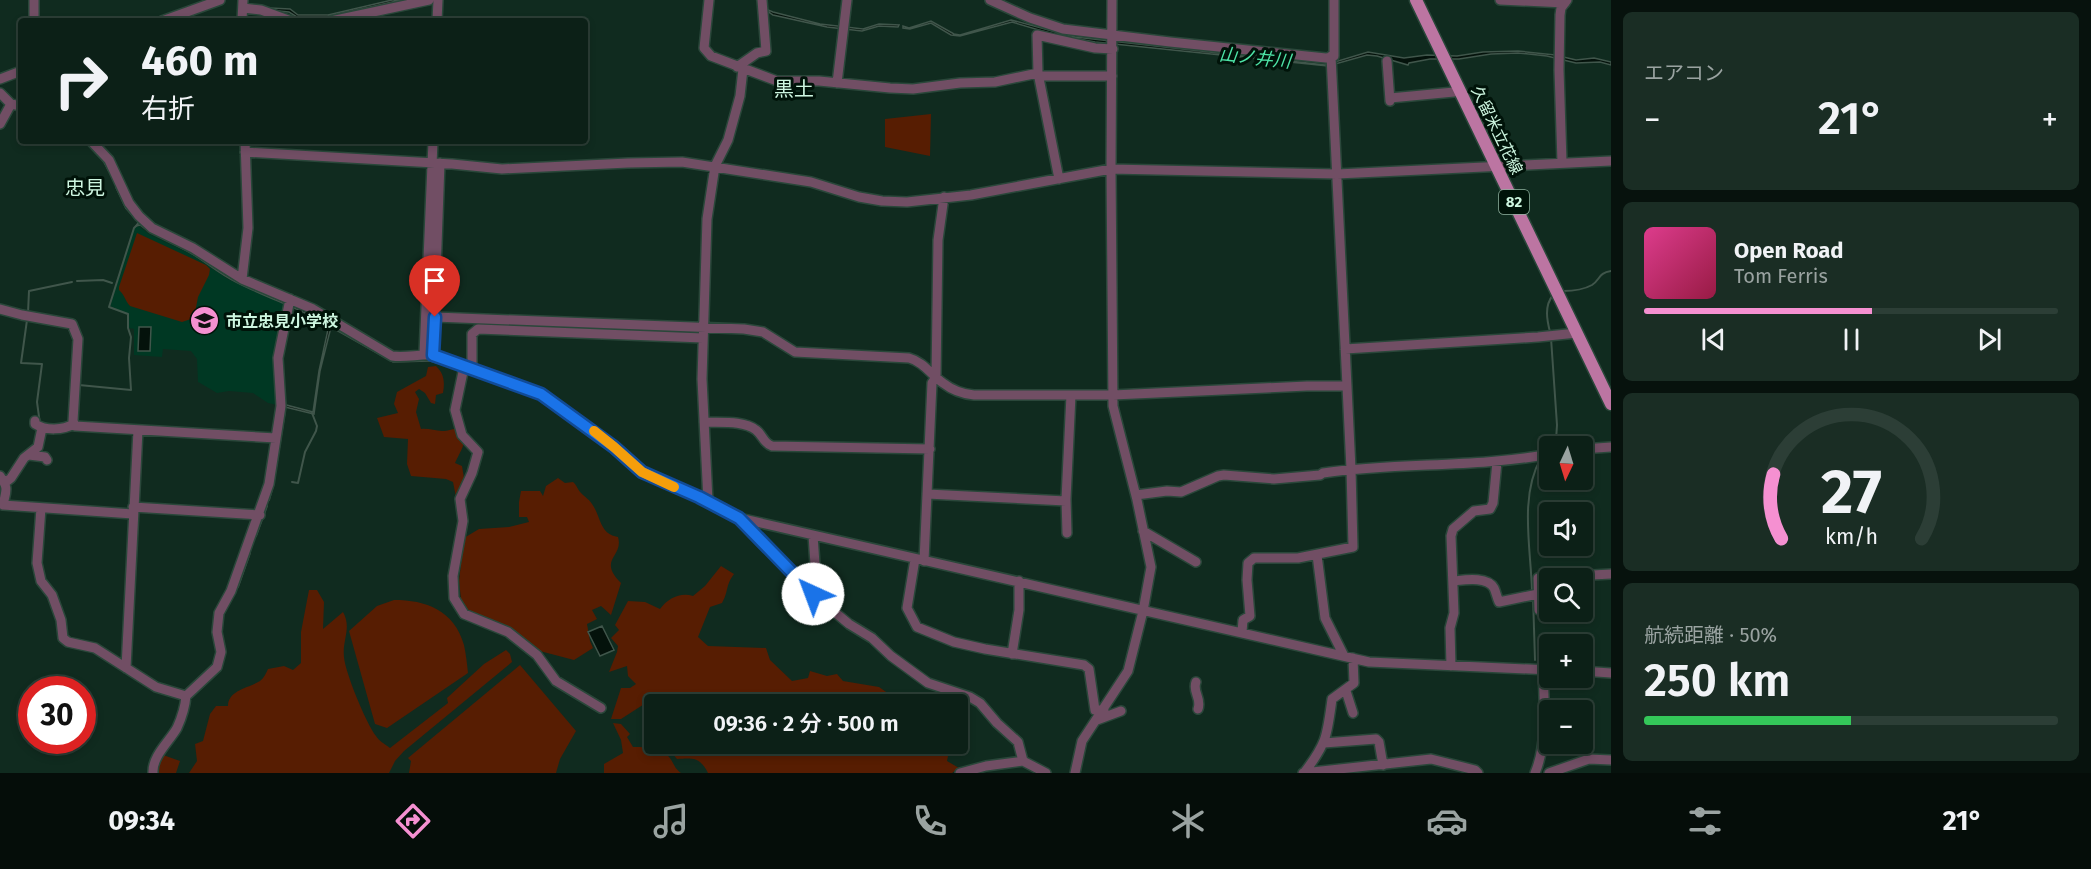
<!DOCTYPE html>
<html lang="ja">
<meta charset="utf-8">
<style>
body{margin:0;font-family:"Fira Sans","Noto Sans JP",sans-serif;background:#1a2d24;color:#f1f3f6;height:100vh;display:flex;flex-direction:column;font-size:22px;white-space:nowrap}
*{box-sizing:border-box;margin:0}
p{font-size:20px;color:#9aa3a1}
.icon{flex:none;width:33px;height:33px;fill:none;stroke:currentColor;stroke-width:2;stroke-linecap:round;stroke-linejoin:round}
.map{position:relative;flex:1;overflow:hidden}
.side{display:flex;flex-direction:column;gap:12px;padding:12px;background:#07120d;width:480px}
.side>*{flex:none}
.guide{position:absolute;left:18px;top:18px;width:570px;height:126px;border-radius:6px;box-shadow:0 3px 9px #0003,0 0 0 2px #2c3e36;background:#0c2017;color:#f1f3f6;overflow:hidden}
.needle{width:39px;rotate:184deg}
.tools{position:absolute;left:1539px;top:436px;display:grid;gap:12px}
.tools a{display:grid;place-items:center;width:54px;height:54px;border-radius:6px;background:#0c2017;box-shadow:0 3px 9px #0003,0 0 0 2px #2c3e36;font-size:30px}
.speed{position:absolute;left:18px;top:676px;display:flex;gap:12px;font-size:30px;font-weight:700;text-align:center}
.speed>*{display:grid;place-content:center;width:78px;height:78px;border-radius:50%;background:#0c2017;box-shadow:0 3px 9px #0003,0 0 0 2px #2c3e36;line-height:1}
.speed .limit{border:9px solid #d22;background:#fff;color:#111}
.pin{position:absolute;display:grid;place-items:center;width:51px;height:51px;color:#fff;margin:-62px -26px;border-radius:50% 50% 50% 0;rotate:-45deg;box-shadow:0 0 6px #0007}
.pin .icon{rotate:45deg}
.me{position:absolute;width:66px;margin:-33px;rotate:317deg;stroke-linejoin:round;filter:drop-shadow(0 0 4px #0008)}
.turn{display:flex;align-items:center;gap:21px;height:126px;padding:0 24px;font-size:27px}
.turn .icon{width:78px;height:78px;stroke-width:2.5}
.turn b{display:block;font-size:42px;line-height:51px}
.big{font-size:45px;font-weight:600;line-height:1.1}
.side .tile{flex:1;display:flex;flex-direction:column;justify-content:center;gap:9px;min-width:0;padding:0 21px;border-radius:9px;background:#1a2d24}
.side .dial{align-items:center;gap:0}
.dial svg{height:156px;overflow:visible;fill:none;stroke:#2c3e36;stroke-width:7;stroke-linecap:round;text-anchor:middle}
.dial text{fill:#f1f3f6;stroke:none}
.song{display:flex;align-items:center;gap:18px}
.cover{width:72px;height:72px;border-radius:9px;background:linear-gradient(135deg,hsl(330 70% 55%),hsl(340 70% 35%))}
.played{height:6px;border-radius:3px;background:linear-gradient(90deg,#f590d1 55%,#2c3e36 55%)}
.keys{display:flex;justify-content:space-around;direction:ltr}
.heat{display:flex;justify-content:space-between;align-items:center;font-size:33px;direction:ltr}
.charge{height:9px;border-radius:4px;background:linear-gradient(90deg,#34c759 50%,#2c3e36 0)}
.trip{position:absolute;left:644px;top:694px;width:324px;height:60px;border-radius:6px;background:#0c2017;box-shadow:0 3px 9px #0003,0 0 0 2px #2c3e36;font-weight:600;line-height:60px;text-align:center}
.tabs{display:flex;height:96px;justify-content:space-around;align-items:center;background:#050d09;color:#9aa3a1}
.tabs .icon{width:42px;height:42px}
.tabs .selected{color:#f590d1}
.tabs b{font-size:27px;color:#f1f3f6}
main{display:flex;flex:1;min-height:0}
.map>svg:first-child{display:block}
.built{fill:#003823}
.green{fill:#571d02}
.water{fill:#04120b;stroke:#40564b;stroke-width:1.5}
.lines{fill:none;stroke-linecap:round;stroke-linejoin:round}
.stream{stroke:#40564b;stroke-width:2}
.minor-casing{stroke:#2a473a;stroke-width:12}
.major-casing{stroke:#2a473a;stroke-width:15}
.minor{stroke:#714e64;stroke-width:9}
.major{stroke:#bc75a2;stroke-width:12}
.route-casing{stroke:#114b97;stroke-width:15}
.route{stroke:#1a73e8;stroke-width:10}
.slow{stroke:#f59e0b;stroke-width:10}
.labels{text-anchor:middle;dominant-baseline:central;stroke-width:6;stroke-linejoin:round;paint-order:stroke}
.shield{fill:#001309;stroke:#90b2a0;stroke-width:1.5}
.shield-label{font-size:15px;font-weight:bold;fill:#cdf6e0}
.street-label{font-size:16px;fill:#cdf6e0;stroke:#001309}
.poi-label{font-size:16px;font-weight:bold;fill:#cdf6e0;stroke:#001309;text-anchor:start}
.water-label{font-size:18px;font-style:italic;fill:#4de3a6;stroke:#001309}
.quarter-label{font-size:20px;fill:#cdf6e0;stroke:#001309}
</style>
<main>
<div class="map">
<svg width="1611" height="773" viewBox="0 0 1611 773">
<rect width="100%" height="100%" fill="#102b1f"/>
<!-- built -->
<path class="built" d="M139 226 149 234 193 255 228 279 285 304 277 405 268 403 253 393 229 391 217 393 200 383 198 382 197 359 191 351 163 349 162 357 134 355V329L129 328 128 314 110 306 134 228Z"/>
<!-- green -->
<path class="green" d="M931 114 930 156 885 147V119Z
M137 233 206 265 210 269 209 275 198 297 194 318 182 322 130 306C125 301 125 295 119 290V287Z
M436 366C444 374 445 381 443 393L436 395 435 404 431 403 425 393 419 389 415 392 419 399 416 412 421 429C428 428 435 431 442 431 451 431 452 427 463 430 468 442 460 451 455 463L462 466 465 484 456 497 453 482 446 479 411 476 407 464 408 439 384 437 377 418 398 413 394 404 397 392 426 376 428 367Z
M558 478 565 483 573 482C577 485 577 489 581 493 585 497 589 499 592 504 601 516 599 534 618 537 624 557 597 559 621 583L611 615 601 606 592 610 597 619 587 624 590 641 593 648 574 660 536 650 462 608 459 581 464 538 479 529 509 527 529 522 527 517H519V502L521 491H540L543 496 546 486Z
M721 566 734 574C725 586 729 591 722 603L710 607 698 637 708 646 766 648 770 660 792 681 808 678 810 671 827 676 837 674 843 681 879 687 896 699 900 705H660L652 699 621 719H611L621 688H630L636 684 628 676 627 666 609 672 617 652 618 646 611 638 619 630 615 625 628 601 645 602 660 609C668 598 681 592 693 596L705 586Z
M309 590H317L324 602 323 629 343 612C352 628 342 640 344 657 345 672 366 723 376 736 379 741 385 744 390 748L448 703 447 698 484 664 506 650 510 654 512 662 404 751 395 761 389 773H189L197 761 195 744 203 741 210 714 216 706H228C228 690 249 688 260 681 264 678 266 673 268 669L284 666 293 670 301 663V632Z
M394 600C426 600 454 610 464 645 466 654 467 664 468 673L387 728 375 724 349 631 377 606Z
M520 665 576 731 560 759 556 773H409L411 761 408 758Z
M613 723 621 724 630 734 627 737 633 747C644 747 662 747 669 757 674 763 674 768 681 773H604V764L623 753 621 740Z
M669 744H917L915 749 922 744H948L949 751 947 761 959 768 952 773H708C700 757 693 758 677 759L670 751Z
M163 755 180 761 176 773H159V762Z"/>
<!-- water -->
<path class="water" d="M392 0H401L322 18 297 17 289 12 269 10 270 8 290 9 298 15H328Z
M757 0H762L768 10 773 12 820 24 863 29 879 24 899 25 898 27 879 26 862 31 827 27 773 15C765 11 764 4 757 0Z
M1011 20 1075 37 1325 65 1368 52 1404 58 1427 55 1457 56 1483 52 1518 51 1555 55 1576 60 1594 58 1611 62V65L1600 62 1576 63 1547 56 1518 53 1491 54 1459 59H1430L1409 63 1408 65 1377 56 1367 55 1328 66 1095 42 1056 35 1012 22 960 36 951 35 931 23 910 29 903 28V26L909 28 931 21 954 34 960 35Z
M140 220 296 304 389 358 430 359 429 361 393 362 331 327 320 371 314 414 285 407 286 405 313 412 319 371 329 325C299 308 267 298 236 282 219 274 205 261 189 252 172 242 155 237 140 225L136 226Z
M139 327H151L150 351H138Z
M602 626 614 650 600 656 588 632Z"/>
<g class="lines">
<!-- stream -->
<path class="stream" d="M84 141 91 147
M103 160 109 171
M116 187 126 208 135 218
M77 281 103 280 112 283
M1563 291C1572 291 1583 290 1592 285 1601 279 1598 273 1611 271
M28 313 29 291 72 282
M27 320 21 363 42 364 37 402 40 424
M1550 332C1547 320 1544 306 1553 295
M428 360 460 370
M465 372 503 385
M79 385 131 390 129 358 131 337 128 328V314L109 307 134 228 138 224
M1550 447 1556 440 1557 425 1551 338
M609 449 621 459
M292 482 298 483 305 452 316 431 317 426 312 413
M269 500 273 486 285 411
M256 536 267 506
M752 538 763 549
M238 587 250 553
M1532 591C1531 549 1519 496 1541 458
M1533 597 1535 660"/>
<defs>
<path id="minor" d="M34 0V21
M709 0 704 48 711 56 777 81H819L890 88 913 89 960 83 995 82 1038 73
M990 0 1030 18 1063 29 1170 42 1326 58 1334 56V0
M1500 0 1565 3
M243 8 261 10 291 21
M162 21 220 0
M242 21 243 0
M331 21 429 0
M437 21 438 0
M1387 61 1390 101
M737 67 757 53 766 51 762 0
M1040 76H1112
M0 79 21 71
M837 83 847 0
M0 93 11 104 21 106
M1390 98 1454 92 1460 90
M0 124 11 104
M91 141 109 160 129 203 139 216 152 228 193 248 242 279 313 309 392 356C406 358 419 354 433 355L541 394 614 447 642 473 699 497 739 518 1369 662 1550 670
M245 152 452 164 502 169 628 163 682 162 811 182 859 197 882 201 907 202 971 195 1111 169 1337 174 1611 161
M1562 162 1559 70 1560 15 1561 8 1567 0
M1059 179 1038 73 1037 35 1095 48 1113 49
M242 279 248 228 245 141
M0 309 22 315 72 324 78 339 73 421 75 426 276 438
M435 317 744 329 763 332 795 352 909 358C924 362 931 375 943 383 952 390 962 394 974 395H1113L1307 386H1347
M1345 349 1538 337 1577 333
M424 354 433 141
M433 355 440 163
M464 367 455 410 462 435 478 452 472 473 460 499 463 521 453 576 454 598 464 614 508 632 537 655 556 681 601 708
M472 369V334L478 329 703 338
M35 421V424C46 431 63 430 74 424
M704 422C719 423 743 420 756 430 763 435 763 443 772 446L930 449
M1582 449 1611 447
M29 455 45 457 47 460
M0 476C9 489 6 490 3 505L133 514
M6 482 11 478 24 458 38 447 42 428
M927 494 1066 501
M1136 495 1167 491 1181 492 1218 476 1224 475 1274 479 1320 475 1323 473C1398 462 1475 468 1550 454
M708 501 702 379 707 219 715 166 728 140 740 96 743 69
M133 507 260 515
M41 508 37 563 41 581 52 595 61 620 63 638 68 642 95 648 156 687 186 696
M740 519 813 594 849 624 872 638 891 656 928 683 970 697 980 703 997 723 1018 742 1023 761
M1143 531 1196 562
M1067 533 1066 499 1071 395
M1317 555 1325 618 1344 656
M915 559 907 608 917 627 954 642 985 649 1084 665 1089 669 1095 710H1104
M924 561 932 383 936 377 938 240 944 197
M1453 581C1464 580 1487 576 1494 588 1496 592 1497 598 1499 602L1538 594
M811 592 816 579 813 535
M1539 610 1538 578 1611 574
M1242 632 1243 620 1250 616 1247 580 1248 563 1254 558H1298L1353 547 1351 469 1331 56
M1012 654 1019 610V581
M1451 666 1450 628 1454 613 1451 536 1453 529 1474 511 1490 509 1493 503 1497 462
M126 668 138 430
M1582 671 1611 673
M1196 682C1192 692 1202 698 1198 709
M1346 691 1353 713
M1097 720 1121 711
M1324 743 1376 739 1379 742 1383 765
M153 773C152 756 169 742 177 728 182 717 185 708 186 696L217 667 221 652 217 632 219 613 231 591 269 484 281 406 278 358 290 299
M960 773 986 766 1023 761 1046 773
M1075 773 1082 741 1128 671 1143 611 1151 567 1137 500 1113 406 1111 169 1112 0
M1303 773 1431 759 1475 770 1478 773
M1304 773C1327 743 1327 736 1332 699L1354 683 1353 658
M1535 773C1548 742 1544 703 1543 670
M1549 773 1589 759 1611 760"/>
<path id="major" d="M1416 0 1611 404"/>
</defs>
<!-- minor casing -->
<use href="#minor" class="minor-casing"/>
<!-- major casing -->
<use href="#major" class="major-casing"/>
<!-- minor -->
<use href="#minor" class="minor"/>
<!-- major -->
<use href="#major" class="major"/>
</g>
<g class="lines">
<defs>
<path id="route" d="M435 317 433 355 541 394 614 447 642 472 699 497 739 518 813 594"/>
</defs>
<!-- route casing -->
<use href="#route" class="route-casing"/>
<!-- route -->
<use href="#route" class="route"/>
<!-- slow -->
<path class="slow" d="M594 431 614 447 642 472 674 487"/>
</g>
<!-- icons -->
<defs>
<symbol id="school-disc" viewBox="-11 -11 22 22"><circle r="9.5" fill="#f590d1" stroke="#001309"/><path d="M0-5L7-2L0 1L-7-2ZM-4 1L0 2.5L4 1V4Q0 6-4 4Z" fill="#111"/></symbol>
</defs>
<g fill-rule="evenodd">
<use href="#school-disc" x="188" y="304" width="33" height="33"/>
</g>
<g class="labels">
<!-- shield labels -->
<rect class="shield" x="1499" y="190" width="30" height="24" rx="4.5"/>
<g class="shield-label">
<text x="1514" y="202">82</text>
</g>
<!-- street labels -->
<g class="street-label">
<text transform="translate(1497 130) rotate(64)">久留米立花線</text>
</g>
<!-- poi labels -->
<g class="poi-label">
<text x="226" y="321">市立忠見小学校</text>
</g>
<!-- water labels -->
<g class="water-label">
<text transform="translate(1255 58) rotate(6)">山ノ井川</text>
</g>
<!-- quarter labels -->
<g class="quarter-label">
<text x="794" y="89">黒土</text>
<text x="85" y="188">忠見</text>
</g>
</g>
</svg>
<div class="tools">
<a><svg class="needle" viewBox="-14 -14 28 28"><path d="M0-13l5 13h-10z" fill="#e53935"/><path d="M0 13l5-13h-10z" fill="#9aa3a1"/></svg></a>
<a><svg class="icon" aria-label="sound" viewBox="0 0 24 24"><path d="M4 9h4l5-4v14l-5-4H4zM17 9q2 3 0 6"/></svg></a>
<a><svg class="icon" aria-label="search" viewBox="0 0 24 24"><circle cx="10" cy="10" r="6"/><path d="M15 15l6 6"/></svg></a>
<a>+</a>
<a>−</a>
</div>
<div class="speed"><div class="limit">30</div></div>
<div class="pin" style="left:435px;top:317px;background:#d93025"><svg class="icon" aria-label="arrive" viewBox="0 0 24 24"><path d="M6 21V4h12l-3 4 3 4H6"/></svg></div>
<svg class="me" style="left:813px;top:594px" viewBox="-20 -20 40 40"><circle r="19" fill="#fff"/><path d="M0-13L10 11 0 6-10 11z" fill="#1a73e8"/></svg>
<div class="trip">09:36 · 2 分 · 500 m</div>
<div class="guide">
<div class="turn"><svg class="icon" aria-label="right" viewBox="0 0 24 24"><path d="M7 20v-9h11M14 6l5 5-5 5"/></svg><div><b>460 m</b>右折</div></div>
</div>
</div>
<section class="side">
<div class="tile"><p>エアコン</p>
<div class="heat"><a>−</a><b class="big">21°</b><a>+</a></div>
</div>
<div class="tile">
<div class="song"><i class="cover"></i><div><b>Open Road</b><p>Tom Ferris</p></div></div>
<div class="played"></div>
<div class="keys"><svg class="icon" aria-label="previous" viewBox="0 0 24 24"><path d="M18 5L8 12l10 7zM5 5v14"/></svg><svg class="icon" aria-label="pause" viewBox="0 0 24 24"><path d="M8 5v14M16 5v14"/></svg><svg class="icon" aria-label="next" viewBox="0 0 24 24"><path d="M6 5l10 7-10 7zM19 5v14"/></svg></div>
</div>
<div class="tile dial"><svg viewBox="0 0 100 80">
<path d="M14 69A42 42 0 1 1 86 69"/>
<path d="M14 69A42 42 0 0 1 10 36" stroke="#f590d1"/>
<text x="50" y="56" font-size="32" font-weight="700">27</text>
<text x="50" y="72" font-size="11">km/h</text>
</svg></div>
<div class="tile"><p>航続距離 · 50%</p><b class="big">250 km</b><div class="charge"></div></div>
</section>
</main>
<nav class="tabs">
<b>09:34</b>
<svg class="icon selected" aria-label="directions" viewBox="0 0 24 24"><path d="M12 3l9 9-9 9-9-9zM9 14v-3h6M13 9l2 2-2 2"/></svg>
<svg class="icon" aria-label="music" viewBox="0 0 24 24"><path d="M9 18V5l10-2v13"/><circle cx="6" cy="18" r="3"/><circle cx="16" cy="16" r="3"/></svg>
<svg class="icon" aria-label="phone" viewBox="0 0 24 24"><path d="M5 4h4l2 5-3 2q2 4 5 5l2-3 5 2v4C11 20 4 13 5 4z"/></svg>
<svg class="icon" aria-label="climate" viewBox="0 0 24 24"><path d="M12 3v18M4 7l16 10M4 17L20 7"/></svg>
<svg class="icon" aria-label="car" viewBox="0 0 24 24"><path d="M5 17H2v-5l4-1 3-4h7l3 4 3 1v5h-3M9 17h6M6 11h13"/><circle cx="7" cy="17" r="2"/><circle cx="17" cy="17" r="2"/></svg>
<svg class="icon" aria-label="filters" viewBox="0 0 24 24"><path d="M4 7h16M4 17h16"/><circle cx="9" cy="7" r="2"/><circle cx="15" cy="17" r="2"/></svg>
<b>21°</b>
</nav>
